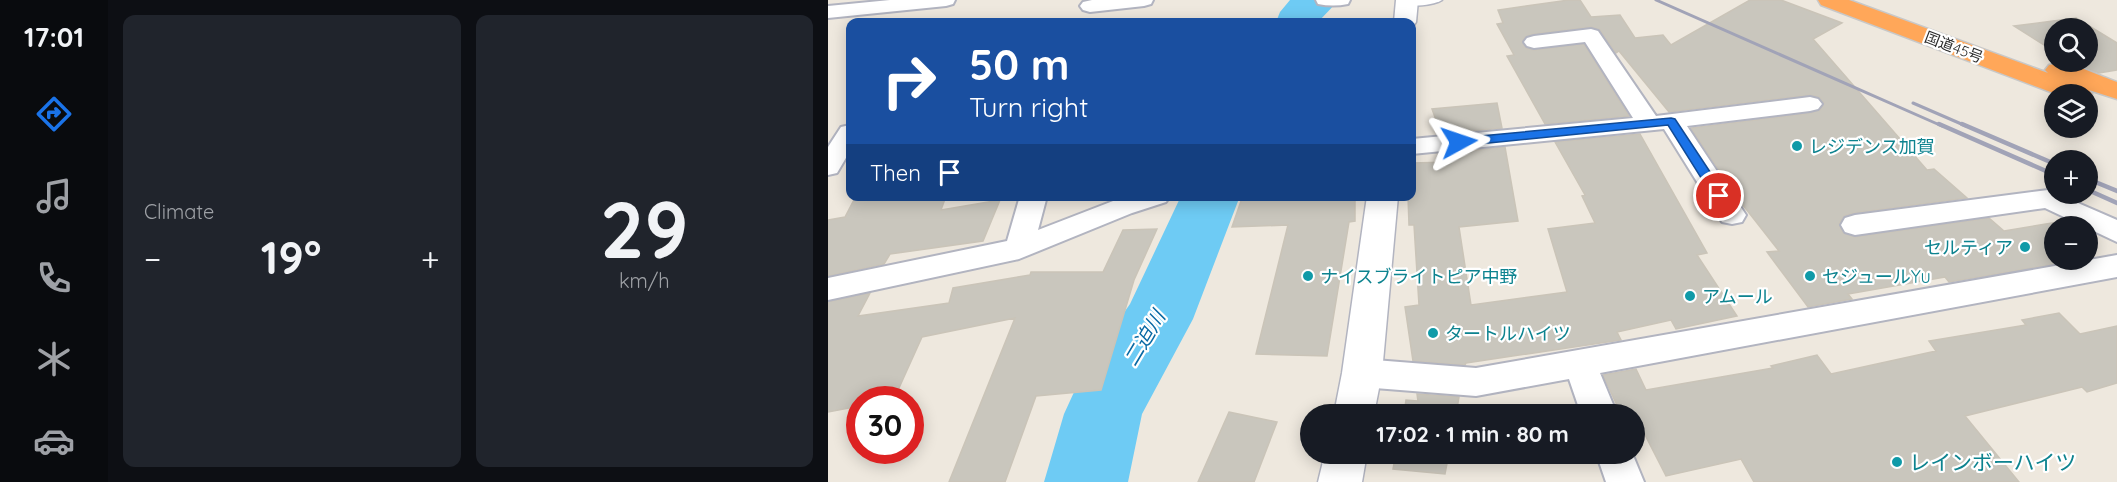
<!DOCTYPE html>
<meta charset="utf-8">
<style>
body{margin:0;font-family:Quicksand,"Noto Sans JP",sans-serif;background:#20242c;color:#f1f3f6;height:100vh;display:flex;flex-direction:column;font-size:22px;white-space:nowrap}
*{box-sizing:border-box;margin:0}
p{font-size:20px;color:#9ea1a6}
.icon{flex:none;width:33px;height:33px;fill:none;stroke:currentColor;stroke-width:2;stroke-linecap:round;stroke-linejoin:round}
.map{position:relative;flex:1;overflow:hidden}
.drawer{display:flex;flex-direction:column;gap:15px;padding:15px;background:#0d0f14;width:720px}
.drawer>*{flex:none}
.hud{position:absolute;left:18px;top:18px;width:570px;height:183px;border-radius:12px;box-shadow:0 3px 15px #0003;background:#1a4fa0;color:#fff;overflow:hidden}
.tools{position:absolute;left:1216px;top:18px;display:grid;gap:12px}
.tools a{display:grid;place-items:center;width:54px;height:54px;border-radius:50%;background:#171b24;box-shadow:0 3px 15px #0003;font-size:30px}
.speed{position:absolute;left:18px;top:386px;display:flex;gap:12px;font-size:30px;font-weight:700;text-align:center}
.speed>*{display:grid;place-content:center;width:78px;height:78px;border-radius:50%;background:#171b24;box-shadow:0 3px 15px #0003;line-height:1}
.speed .limit{border:9px solid #d22;background:#fff;color:#111}
.pin{position:absolute;display:grid;place-items:center;width:51px;height:51px;color:#fff;margin:-26px;border:3px solid #fff;border-radius:50%;box-shadow:0 2px 6px #0007}
.me{position:absolute;width:66px;margin:-33px;rotate:85deg;stroke-linejoin:round;filter:drop-shadow(0 0 4px #0008)}
.turn{display:flex;align-items:center;gap:21px;height:126px;padding:0 24px;font-size:27px}
.turn .icon{width:78px;height:78px;stroke-width:2.5}
.turn b{display:block;font-size:42px;line-height:51px}
.then{display:flex;align-items:center;height:57px;padding:0 24px;background:#0003;gap:12px;font-size:22px}
.big{font-size:45px;font-weight:700;line-height:1.1}
.drawer .widget{flex:1;display:flex;flex-direction:column;justify-content:center;gap:9px;min-width:0;padding:0 21px;border-radius:12px;background:#20242c}
.drawer .dial{align-items:center;gap:0}
.dial b{font-size:78px;line-height:1}
.heat{display:flex;justify-content:space-between;align-items:center;font-size:33px;direction:ltr}
.drawer .tiles{flex:1;display:grid;gap:15px;grid-template-columns:repeat(2,1fr)}
.trip{position:absolute;left:472px;top:404px;width:345px;height:60px;border-radius:30px;background:#171b24;box-shadow:0 3px 15px #0003;font-weight:700;line-height:60px;text-align:center}
main{display:flex;flex:1;min-height:0}
.tab-bar{display:flex;flex-direction:column;width:108px;justify-content:space-around;align-items:center;background:#090b0e;color:#9ea1a6}
.tab-bar .icon{width:42px;height:42px}
.tab-bar .current{color:#1a73e8}
.tab-bar b{font-size:27px;color:#f1f3f6}
.map>svg:first-child{display:block}
.lines{fill:none;stroke-linecap:round;stroke-linejoin:round}
.river{fill:#6ecbf4;fill-rule:evenodd}
.building{fill:#c9c6bd;stroke:#cac4b8;stroke-width:1.5}
.lane-casing{stroke:#b2b4c0;stroke-width:3}
.street-casing{stroke:#b2b4c0;stroke-width:4}
.secondary-casing{stroke:#b2b4c0;stroke-width:3}
.highway-casing{stroke:#c8c8c8;stroke-width:3}
.lane{fill:#fff;fill-rule:evenodd}
.street{fill:#fff;fill-rule:evenodd}
.secondary{fill:#fff;fill-rule:evenodd}
.highway{fill:#ffa759;fill-rule:evenodd}
.rail-far1{stroke:#a1a3b7;stroke-width:3}
.rail{stroke:#a1a3b7;stroke-width:4.5}
.route{fill:#1a73e8;stroke:#114b97;stroke-width:1.5}
.culture-dot{fill:#0f9aa8;stroke:#fff;stroke-width:2}
.labels{text-anchor:middle;dominant-baseline:central;stroke-width:4.5;stroke-linejoin:round;paint-order:stroke}
.far-street-label{font-size:15px;fill:#2c2c2c;stroke:#fff}
.culture-label{font-size:18px;fill:#0d838f;stroke:#fff;text-anchor:start}
.water-label{font-size:20px;font-style:italic;fill:#0869a4;stroke:#fff}
.near-culture-label{font-size:21px;fill:#0d838f;stroke:#fff;text-anchor:start}
</style>
<main>
<nav class="tab-bar">
<b>17:01</b>
<svg class="icon current" aria-label="directions" viewBox="0 0 24 24"><path d="M12 3l9 9-9 9-9-9zM9 14v-3h6M13 9l2 2-2 2"/></svg>
<svg class="icon" aria-label="music" viewBox="0 0 24 24"><path d="M9 18V5l10-2v13"/><circle cx="6" cy="18" r="3"/><circle cx="16" cy="16" r="3"/></svg>
<svg class="icon" aria-label="phone" viewBox="0 0 24 24"><path d="M5 4h4l2 5-3 2q2 4 5 5l2-3 5 2v4C11 20 4 13 5 4z"/></svg>
<svg class="icon" aria-label="climate" viewBox="0 0 24 24"><path d="M12 3v18M4 7l16 10M4 17L20 7"/></svg>
<svg class="icon" aria-label="car" viewBox="0 0 24 24"><path d="M5 17H2v-5l4-1 3-4h7l3 4 3 1v5h-3M9 17h6M6 11h13"/><circle cx="7" cy="17" r="2"/><circle cx="17" cy="17" r="2"/></svg>
</nav>
<section class="drawer">
<div class="tiles">
<div class="widget"><p>Climate</p>
<div class="heat"><a>−</a><b class="big">19°</b><a>+</a></div>
</div>
<div class="widget dial"><b>29</b><p>km/h</p></div>
</div>
</section>
<div class="map">
<svg width="1289" height="482" viewBox="0 0 1289 482">
<rect width="100%" height="100%" fill="#eee8de"/>
<g class="lines">
<!-- river -->
<path class="river" d="M462 0H511L490 22H448L452 12Z
M353 196H412L365 319 314 414 300 482H216L236 414 247 390 262 361 302 304Z"/>
</g>
<!-- building -->
<path class="building" d="M741 0H752L763 17 792 15 807 38 835 35 843 45 922 0H953L1014 23 985 39 1099 170 1106 169 1139 198 1026 213 1016 216 1011 224 1015 233 1027 237 1161 218 1176 231 1236 221 1243 226H1227V260H1251L1121 282 1117 277 1020 294 1024 299 980 307 939 252 951 251 911 200 863 128 983 113 992 110 996 103 991 97 982 95 841 112 791 51 788 53 772 30 763 27 705 34 697 37 694 42 698 48 706 50 756 44 801 116 717 124 679 56 686 55 669 24 675 23 670 10Z
M1248 18 1289 43V70L1271 73 1242 62H1260V28H1227V52L1186 26Z
M669 103 674 128 613 134 604 109Z
M812 134 879 253 869 255 909 316 848 329 843 320 789 332 793 340 638 363 637 365 585 361 577 307 591 305 586 225H581L580 196H584V163L623 162 620 153 677 147 690 221 631 227 643 305 739 292 720 229 767 223 754 196 757 195 727 142Z
M28 196H118L113 210 172 200 155 241 62 254 56 264 0 276V220L17 217Z
M467 196H525V200H527V221L521 222 499 356 428 354 460 225 404 227 414 198 466 199Z
M329 229 306 280 273 390 208 396 177 482H121L187 318 94 337 66 399H32V406L0 412V302L42 293 30 316 121 303 125 288 202 275 203 272H275L295 230Z
M1231 313 1252 334 1289 326V383L1259 392 1254 387 1137 416 1191 482H926L913 459 838 476 814 429 807 431V414H793L775 375 808 369 818 390 945 368 943 366 989 355 1003 374 1108 351 1101 341 1198 325 1194 320Z
M589 394 631 397 628 414H576L578 400 590 401Z
M401 412 449 422 426 482H370Z
M568 453H621L617 474 565 469Z"/>
<g class="lines">
<defs>
<path id="lane" d="M614 0C606 5 581 8 573 3L578 0Z"/>
<path id="street" d="M62 0H127L125 4 118 6 0 18V6Z
M264 0H325L323 4 316 6 262 12 255 10 252 6 255 2Z
M488 0H522L520 4C510 6 500 6 490 4Z
M763 29 770 31 828 116 982 97 990 99 994 104 990 109 982 111 859 126 918 215 914 222 904 224 894 222 836 129 584 154V139L805 118 757 42 706 48 699 46 696 42 699 38 706 36Z
M22 125V151L9 173 0 175V147L13 127Z
M1220 190 1289 220V242L1217 208 1027 235 1017 232 1013 225 1017 218 1027 215Z
M192 196H219L210 230 298 196H342L338 202 304 213 191 259 0 300V278L179 241Z
M1289 255V277L772 373 789 414H753L741 379 648 396 534 387 522 383 517 373 522 363 534 359 648 368Z
M768 453H804L816 482H778Z"/>
<path id="secondary" d="M568 0H590L588 22 585 27 584 22H566Z
M539 196H570L554 373 546 414H506L514 373Z
M497 453H539L534 482H490Z"/>
<path id="highway" d="M990 0H1021L1220 73 1217 70 1221 65C1242 60 1269 75 1289 82V99L1261 90 1264 94 1260 100V94H1228L993 5Z"/>
</defs>
<!-- lane casing -->
<use href="#lane" class="lane-casing"/>
<!-- street casing -->
<use href="#street" class="street-casing"/>
<!-- secondary casing -->
<use href="#secondary" class="secondary-casing"/>
<!-- highway casing -->
<use href="#highway" class="highway-casing"/>
<!-- lane -->
<use href="#lane" class="lane"/>
<!-- street -->
<use href="#street" class="street"/>
<!-- secondary -->
<use href="#secondary" class="secondary"/>
<!-- highway -->
<use href="#highway" class="highway"/>
<!-- rail-far1 -->
<path class="rail-far1" d="M828 0 1114 126
M1085 103 1138 126"/>
<!-- rail -->
<path class="rail" d="M1111 124 1227 175
M1134 124 1227 164
M1260 179 1289 191
M1260 190 1289 203"/>
</g>
<!-- route -->
<path class="route" d="M843 118 847 119 896 193 898 196 896 200H887L840 125 631 146 625 142 631 138Z"/>
<!-- markers -->
<g class="culture-dot">
<circle cx="969" cy="146" r="6"/>
<circle cx="1197" cy="247" r="6"/>
<circle cx="480" cy="276" r="6"/>
<circle cx="982" cy="276" r="6"/>
<circle cx="862" cy="296" r="6"/>
<circle cx="605" cy="333" r="6"/>
<circle cx="1069" cy="462" r="6"/>
</g>
<g class="labels">
<!-- far-street labels -->
<g class="far-street-label">
<text transform="translate(1126 47) rotate(21)">国道45号</text>
</g>
<!-- culture labels -->
<g class="culture-label">
<text x="981" y="146">レジデンス加賀</text>
<text x="1185" y="247" text-anchor="end">セルティア</text>
<text x="492" y="276">ナイスブライトピア中野</text>
<text x="994" y="276">セジュールYu</text>
<text x="874" y="296">アムール</text>
<text x="617" y="333">タートルハイツ</text>
</g>
<!-- water labels -->
<g class="water-label">
<text transform="translate(316 338) rotate(-59)">二迫川</text>
</g>
<!-- near-culture labels -->
<g class="near-culture-label">
<text x="1081" y="462">レインボーハイツ</text>
</g>
</g>
</svg>
<div class="tools">
<a><svg class="icon" aria-label="search" viewBox="0 0 24 24"><circle cx="10" cy="10" r="6"/><path d="M15 15l6 6"/></svg></a>
<a><svg class="icon" aria-label="layers" viewBox="0 0 24 24"><path d="M12 4l9 5-9 5-9-5zM3 14l9 5 9-5"/></svg></a>
<a>+</a>
<a>−</a>
</div>
<div class="speed"><div class="limit">30</div></div>
<div class="pin" style="left:891px;top:196px;background:#d93025"><svg class="icon" aria-label="arrive" viewBox="0 0 24 24"><path d="M6 21V4h12l-3 4 3 4H6"/></svg></div>
<svg class="me" style="left:631px;top:142px" viewBox="-20 -20 40 40"><path d="M0-17L14 15 0 8-14 15z" fill="#1a73e8" stroke="#fff" stroke-width="4"/></svg>
<div class="trip">17:02 · 1 min · 80 m</div>
<div class="hud">
<div class="turn"><svg class="icon" aria-label="right" viewBox="0 0 24 24"><path d="M7 20v-9h11M14 6l5 5-5 5"/></svg><div><b>50 m</b>Turn right</div></div>
<div class="then">Then<svg class="icon" aria-label="arrive" viewBox="0 0 24 24"><path d="M6 21V4h12l-3 4 3 4H6"/></svg></div>
</div>
</div>
</main>
